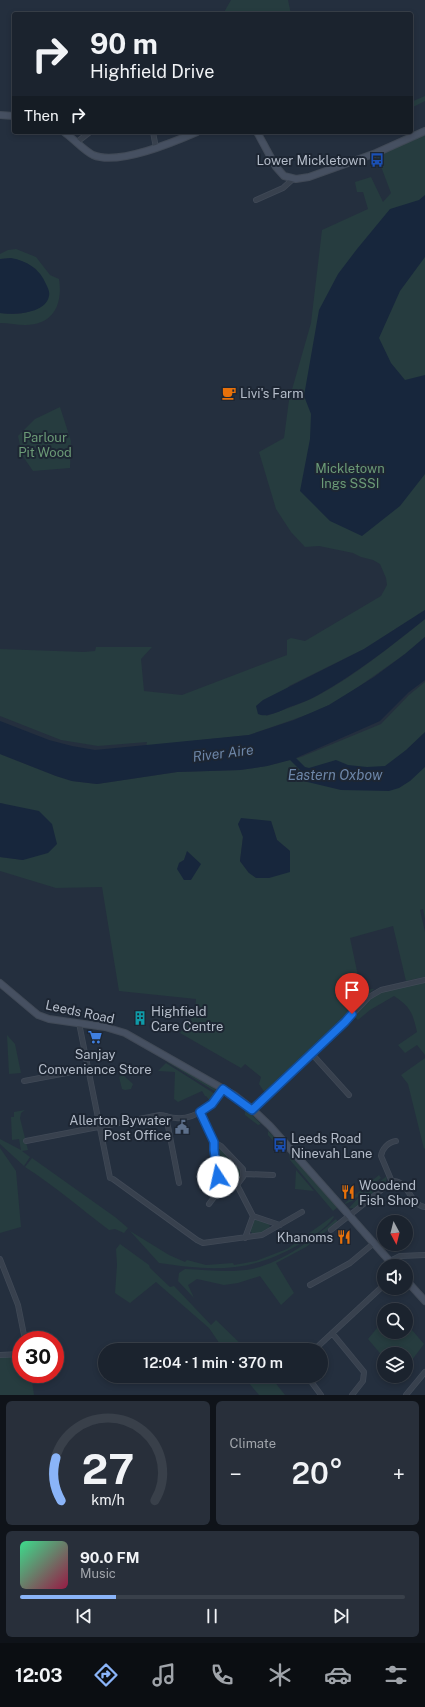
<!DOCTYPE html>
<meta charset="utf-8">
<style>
body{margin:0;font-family:"Public Sans",sans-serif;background:#282f3a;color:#f1f3f6;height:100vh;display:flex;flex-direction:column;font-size:15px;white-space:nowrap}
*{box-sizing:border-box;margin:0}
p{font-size:13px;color:#a0a4aa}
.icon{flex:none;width:22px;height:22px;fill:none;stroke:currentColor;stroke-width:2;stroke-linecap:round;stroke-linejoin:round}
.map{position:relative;height:1395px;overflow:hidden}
.panel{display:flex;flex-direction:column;gap:6px;padding:6px;background:#0f1319;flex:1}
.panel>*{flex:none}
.guide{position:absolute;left:12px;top:12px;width:401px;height:122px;border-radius:4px;box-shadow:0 2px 6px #0003,0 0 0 1px #39404a;background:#1b232e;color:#f1f3f6;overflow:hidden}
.needle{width:26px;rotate:173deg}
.controls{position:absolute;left:377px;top:1215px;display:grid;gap:8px}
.controls a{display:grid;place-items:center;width:36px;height:36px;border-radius:50%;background:#1b232e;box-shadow:0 2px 6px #0003,0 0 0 1px #39404a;font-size:20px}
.speed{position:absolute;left:12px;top:1331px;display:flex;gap:8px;font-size:20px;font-weight:700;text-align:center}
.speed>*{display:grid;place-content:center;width:52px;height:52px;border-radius:50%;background:#1b232e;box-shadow:0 2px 6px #0003,0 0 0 1px #39404a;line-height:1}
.speed .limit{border:6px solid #d22;background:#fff;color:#111}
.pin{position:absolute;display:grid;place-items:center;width:34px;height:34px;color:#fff;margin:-41px -17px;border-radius:50% 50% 50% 0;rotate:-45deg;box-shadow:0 0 4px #0007}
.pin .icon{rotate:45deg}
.me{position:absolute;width:44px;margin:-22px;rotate:350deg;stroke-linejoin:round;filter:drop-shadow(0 0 3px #0008)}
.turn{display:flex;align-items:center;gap:14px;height:84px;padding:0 12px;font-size:18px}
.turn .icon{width:52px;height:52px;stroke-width:2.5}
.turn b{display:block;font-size:28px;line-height:34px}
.then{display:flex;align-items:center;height:38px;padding:0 12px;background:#0003;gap:8px;font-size:15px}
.big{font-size:30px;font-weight:600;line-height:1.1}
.panel .card{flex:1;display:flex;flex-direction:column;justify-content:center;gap:6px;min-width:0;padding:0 14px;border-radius:6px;background:#282f3a}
.panel .dial{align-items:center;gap:0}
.dial svg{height:104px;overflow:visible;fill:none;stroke:#39404a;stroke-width:7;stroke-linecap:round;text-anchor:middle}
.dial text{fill:#f1f3f6;stroke:none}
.song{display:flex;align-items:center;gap:12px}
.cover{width:48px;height:48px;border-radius:6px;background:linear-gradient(135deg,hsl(150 70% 55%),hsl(340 70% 35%))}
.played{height:4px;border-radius:2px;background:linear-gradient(90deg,#8ab4f8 25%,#39404a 25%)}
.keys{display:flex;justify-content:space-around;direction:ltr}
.heat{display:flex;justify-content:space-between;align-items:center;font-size:22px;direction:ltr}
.panel .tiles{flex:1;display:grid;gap:6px;grid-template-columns:1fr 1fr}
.card:last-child{grid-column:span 2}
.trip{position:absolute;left:98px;top:1343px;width:230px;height:40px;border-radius:20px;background:#1b232e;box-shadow:0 2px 6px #0003,0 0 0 1px #39404a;font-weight:600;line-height:40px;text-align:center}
.menu{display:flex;height:64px;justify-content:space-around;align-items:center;background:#0b0e12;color:#a0a4aa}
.menu .icon{width:28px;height:28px}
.menu .active{color:#8ab4f8}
.menu b{font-size:18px;color:#f1f3f6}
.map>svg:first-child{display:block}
.green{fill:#263c3f;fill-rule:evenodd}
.water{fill:#17263c}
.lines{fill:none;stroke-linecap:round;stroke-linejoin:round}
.street-casing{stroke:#414a57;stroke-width:6}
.secondary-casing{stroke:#414a57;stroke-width:8}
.street{stroke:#38414e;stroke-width:4.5}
.secondary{stroke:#465061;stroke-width:6}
.route-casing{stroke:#114b97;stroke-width:10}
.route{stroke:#1a73e8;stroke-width:7}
.labels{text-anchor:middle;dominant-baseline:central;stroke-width:4;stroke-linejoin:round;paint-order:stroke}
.poi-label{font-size:13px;fill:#b4bcc9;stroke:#1d2633;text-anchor:start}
.park-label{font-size:13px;fill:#6b9a76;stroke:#1d2633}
.street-label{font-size:13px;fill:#b4bcc9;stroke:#1d2633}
.water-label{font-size:14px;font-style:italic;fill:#6d86a8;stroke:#1d2633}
</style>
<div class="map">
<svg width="425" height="1395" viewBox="0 0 425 1395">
<rect width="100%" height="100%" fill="#242f3e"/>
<!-- green -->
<path class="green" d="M231 0H288L291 14H223Z
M425 96V101L411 108V102Z
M425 135V610L364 649 289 686 266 716C283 710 301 704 317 696 356 675 391 646 425 619V637L405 654 354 690 329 705 312 713 249 735 146 746 147 742 98 746 61 740 0 716V649L84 652 95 651 96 647H152L141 659 144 691 182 695 287 655V640L291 638 305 641 381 596 387 585 386 578 380 564 373 560 361 557 353 553 319 546 305 547 291 532 276 509 259 452 284 438 289 400 311 323 322 230 368 209 363 192H357L355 182 371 177 383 202 391 193 377 156Z
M16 249 36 257 50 275 59 279C63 305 53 325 25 325 17 325 9 323 0 323V313C18 316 31 313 45 303L36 269C23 261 15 257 0 259V254L8 250Z
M60 407 71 441 70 468 33 471 22 455 18 436 35 419Z
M425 682V919L423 909 420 910 425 932V977L406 981 393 926 350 938 361 990 374 989 265 1093 259 1084 261 1077 245 1064 241 1068 180 1033 195 1014 196 999 119 991 102 887 56 888 0 871V857L23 860 4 804 0 803V754L56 776 72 781 97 784 177 772 240 770 267 766 301 757 381 724 409 695ZM271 821 277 840 290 851 249 873 240 861 243 837 238 824ZM187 852 184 880 179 863 184 860Z
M425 982V1055L417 1045 405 1053 398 1045 417 1032C413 1014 411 1007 394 996L370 1010 358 1020 353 1015 367 1001 383 991Z
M7 1035 15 1044 21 1073 9 1074Z
M425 1058V1148L424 1149 408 1084 401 1075Z
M168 1061 212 1086 217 1091 216 1092 167 1062Z
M166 1063 215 1094 210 1101 206 1096H205L202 1091 178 1102 174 1099 175 1072 158 1071Z
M123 1075 133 1084 131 1089 125 1090 122 1089 119 1077Z
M25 1110 21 1113 20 1118 28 1150 22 1151 30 1157 24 1166 0 1144V1139L21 1150 19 1139 12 1140 11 1117H14V1112Z
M245 1111 249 1112 261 1124 258 1125 245 1115Z
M268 1131 282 1144V1147L280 1149 268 1135Z
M218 1147 221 1148 241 1169C242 1184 226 1190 220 1176 217 1168 217 1158 216 1150Z
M0 1148 16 1171 21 1227 0 1233Z
M289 1151 338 1207 333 1211 290 1160Z
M32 1158 115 1217 128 1228 124 1233 115 1229 109 1230C81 1209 55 1186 25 1167Z
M296 1170 314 1191 295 1189Z
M379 1175 381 1178 352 1201 345 1204V1203Z
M387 1176 386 1182 354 1208H349L359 1197Z
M333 1216 334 1217C326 1229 310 1238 298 1245 249 1273 213 1271 159 1263L130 1231 169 1255 185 1262 187 1260 206 1265 233 1263 234 1265 256 1261 287 1249Z
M257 1219 269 1223 270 1228 262 1234H253L250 1231 253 1221Z
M336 1219 338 1222 306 1247 276 1263 294 1293 281 1305 260 1276 238 1283 224 1285 197 1279 188 1285 194 1298 178 1281 179 1273 185 1269C207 1270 230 1273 252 1269 283 1262 312 1240 336 1219Z
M120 1244 149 1265 150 1268 170 1287 174 1286 211 1325 216 1320 247 1350H224L209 1328 156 1282 130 1303 115 1293 117 1265 116 1249Z
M384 1315V1332H406V1323L424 1344 406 1368V1354H384V1358L368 1339 382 1322 380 1320Z
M0 1356 21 1358V1374H31L34 1395H0Z
M243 1376H270L285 1395H259Z"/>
<!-- water -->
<path class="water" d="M425 195V257L400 291 379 338 391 363 405 380 425 375V474L400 506 362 536 330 521 300 491 310 439 311 414 304 396 319 310 338 274 357 249 390 209 419 200Z
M11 258C27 261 40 269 46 284 48 288 50 292 49 296 46 314 13 315 0 313V259Z
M425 610V619C391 646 356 674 318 695 308 701 297 704 287 708 278 712 266 718 258 714L256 706 263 700 364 649Z
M425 637V680L409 692 380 721 296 758 305 767 309 768 336 760 348 765 367 767 385 766 406 750 425 732V767L410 781 399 788 389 791 341 790 295 779 293 776 300 770 290 760 267 766 240 770 177 772 97 784 72 781 56 776 0 754V721L49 740 72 746 95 750 249 735 294 720 329 705 374 677 405 654Z
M0 803 39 811 52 824 57 844 48 853 23 860 0 857Z
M241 818 271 821 277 840 290 851V872L269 878H256L249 873 240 861 243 837 238 824Z
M187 851 201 864 191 880H184L177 869 179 863 184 860Z"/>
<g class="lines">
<defs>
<path id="street" d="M153 132 156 148
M77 142 90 132
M256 200 283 188 293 179
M79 1023 110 1178 113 1179 197 1240 203 1243 262 1235 302 1212
M312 1054 349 1095
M24 1081 88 1069
M252 1109 345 1022 369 997 381 990 425 980
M200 1112 214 1142 221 1146 243 1169V1177L237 1185H226C214 1179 213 1154 214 1142
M166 1116 179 1183
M26 1141 160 1115C166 1115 170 1118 176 1118 197 1120 212 1104 223 1089
M244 1174 273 1175
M392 1182 381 1156C382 1149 388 1142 396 1141
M237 1185 253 1216 245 1238
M209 1204 224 1184
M253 1216 280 1225
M331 1230 389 1184 394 1181C409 1182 410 1205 425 1207
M0 1259 18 1305 25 1340
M390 1261 400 1256 425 1255
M310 1285 350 1263 374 1243
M332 1333 364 1372 363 1381 352 1395
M314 1350 384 1285
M0 1355 21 1354
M307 1376 321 1395
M285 1377 286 1376
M406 1395 425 1372"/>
<path id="secondary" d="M0 115 14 116
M64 132C74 139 83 150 93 155 118 166 174 142 197 132
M257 132 276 167 284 176 296 179 309 177 376 153 425 131
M0 983 38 1015 49 1019 105 1027 125 1033 234 1095 252 1109 270 1126 394 1266
M406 1280 425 1301"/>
</defs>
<!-- street casing -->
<use href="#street" class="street-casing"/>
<!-- secondary casing -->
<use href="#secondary" class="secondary-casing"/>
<!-- street -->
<use href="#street" class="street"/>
<!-- secondary -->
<use href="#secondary" class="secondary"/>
</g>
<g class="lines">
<defs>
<path id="route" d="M218 1177 214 1150V1142L200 1112 212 1104 223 1089 252 1110 345 1022 352 1014"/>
</defs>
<!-- route casing -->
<use href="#route" class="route-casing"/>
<!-- route -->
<use href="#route" class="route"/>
</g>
<!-- icons -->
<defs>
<symbol id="bus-bare" viewBox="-9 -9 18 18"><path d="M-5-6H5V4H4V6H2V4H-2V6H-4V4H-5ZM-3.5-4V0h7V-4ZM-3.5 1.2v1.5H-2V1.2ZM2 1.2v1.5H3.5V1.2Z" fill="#1a4fb4" stroke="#1d2633" stroke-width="2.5" paint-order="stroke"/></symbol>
<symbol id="cafe-bare" viewBox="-9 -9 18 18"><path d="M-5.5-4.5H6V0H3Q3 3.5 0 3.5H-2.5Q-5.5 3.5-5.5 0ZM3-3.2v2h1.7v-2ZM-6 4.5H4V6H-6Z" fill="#e8710a" stroke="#1d2633" stroke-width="2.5" paint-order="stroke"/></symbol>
<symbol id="building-bare" viewBox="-9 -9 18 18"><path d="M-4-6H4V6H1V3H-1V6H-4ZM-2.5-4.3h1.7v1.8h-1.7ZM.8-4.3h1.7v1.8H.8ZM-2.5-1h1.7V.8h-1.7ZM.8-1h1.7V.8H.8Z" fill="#0f9aa8" stroke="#1d2633" stroke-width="2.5" paint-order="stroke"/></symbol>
<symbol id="supermarket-bare" viewBox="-9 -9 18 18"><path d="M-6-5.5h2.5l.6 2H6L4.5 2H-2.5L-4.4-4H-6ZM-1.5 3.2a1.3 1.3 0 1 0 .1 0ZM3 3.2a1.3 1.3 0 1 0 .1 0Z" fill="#3f7fe0" stroke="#1d2633" stroke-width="2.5" paint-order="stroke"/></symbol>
<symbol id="civic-bare" viewBox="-9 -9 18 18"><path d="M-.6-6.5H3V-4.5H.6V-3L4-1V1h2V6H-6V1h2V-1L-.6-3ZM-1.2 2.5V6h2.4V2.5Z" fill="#5c6f8a" stroke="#1d2633" stroke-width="2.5" paint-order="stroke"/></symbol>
<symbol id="restaurant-bare" viewBox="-9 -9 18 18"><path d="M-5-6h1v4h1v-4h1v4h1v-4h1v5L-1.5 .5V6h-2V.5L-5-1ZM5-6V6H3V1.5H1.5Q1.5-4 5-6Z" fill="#e8710a" stroke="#1d2633" stroke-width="2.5" paint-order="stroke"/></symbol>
</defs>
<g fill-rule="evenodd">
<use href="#bus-bare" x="367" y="150" width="20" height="20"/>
<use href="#cafe-bare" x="219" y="383" width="20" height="20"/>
<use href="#building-bare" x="130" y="1008" width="20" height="20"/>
<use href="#supermarket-bare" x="85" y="1027" width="20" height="20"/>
<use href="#civic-bare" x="172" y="1117" width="20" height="20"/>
<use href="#bus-bare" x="270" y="1135" width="20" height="20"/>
<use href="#restaurant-bare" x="338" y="1182" width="20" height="20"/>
<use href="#restaurant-bare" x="334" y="1227" width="20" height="20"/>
</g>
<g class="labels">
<!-- poi labels -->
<g class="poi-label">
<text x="366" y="160" text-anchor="end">Lower Mickletown</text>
<text x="240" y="393">Livi's Farm</text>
<text x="151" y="1011">Highfield<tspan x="151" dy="15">Care Centre</tspan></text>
<text x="95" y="1054" text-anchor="middle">Sanjay<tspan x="95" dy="15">Convenience Store</tspan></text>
<text x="171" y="1120" text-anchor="end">Allerton Bywater<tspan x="171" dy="15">Post Office</tspan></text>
<text x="291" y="1138">Leeds Road<tspan x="291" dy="15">Ninevah Lane</tspan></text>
<text x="359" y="1185">Woodend<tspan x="359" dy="15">Fish Shop</tspan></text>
<text x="333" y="1237" text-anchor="end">Khanoms</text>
</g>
<!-- park labels -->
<g class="park-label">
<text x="45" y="437">Parlour<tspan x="45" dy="15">Pit Wood</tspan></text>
<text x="350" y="468">Mickletown<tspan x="350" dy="15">Ings SSSI</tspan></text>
</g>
<!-- street labels -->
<g class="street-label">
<text transform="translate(80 1012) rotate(12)">Leeds Road</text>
</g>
<!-- water labels -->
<g class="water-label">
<text transform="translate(223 753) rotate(-7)">River Aire</text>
<text x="335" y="775">Eastern Oxbow</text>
</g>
</g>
</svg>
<div class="controls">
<a><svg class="needle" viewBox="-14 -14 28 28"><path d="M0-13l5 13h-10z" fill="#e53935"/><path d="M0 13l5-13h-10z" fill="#a0a4aa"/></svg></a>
<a><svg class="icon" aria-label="sound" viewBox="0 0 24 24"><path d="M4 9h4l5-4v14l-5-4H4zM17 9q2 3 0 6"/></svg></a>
<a><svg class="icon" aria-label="search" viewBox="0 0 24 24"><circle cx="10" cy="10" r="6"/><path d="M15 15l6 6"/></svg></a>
<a><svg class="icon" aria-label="layers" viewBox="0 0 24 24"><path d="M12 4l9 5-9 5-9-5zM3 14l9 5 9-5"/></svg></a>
</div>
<div class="speed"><div class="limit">30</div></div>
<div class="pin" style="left:352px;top:1014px;background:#d93025"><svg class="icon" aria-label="arrive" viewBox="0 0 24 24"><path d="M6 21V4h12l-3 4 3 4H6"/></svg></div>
<svg class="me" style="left:218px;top:1177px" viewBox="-20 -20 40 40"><circle r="19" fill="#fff"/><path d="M0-13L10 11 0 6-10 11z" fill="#1a73e8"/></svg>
<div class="trip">12:04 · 1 min · 370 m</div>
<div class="guide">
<div class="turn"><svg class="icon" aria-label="right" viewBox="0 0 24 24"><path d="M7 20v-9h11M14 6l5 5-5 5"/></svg><div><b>90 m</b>Highfield Drive</div></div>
<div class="then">Then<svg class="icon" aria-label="right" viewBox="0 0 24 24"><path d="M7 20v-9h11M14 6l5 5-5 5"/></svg></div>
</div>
</div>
<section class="panel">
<div class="tiles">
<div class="card dial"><svg viewBox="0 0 100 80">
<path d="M14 69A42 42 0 1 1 86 69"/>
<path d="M14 69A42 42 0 0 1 10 36" stroke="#8ab4f8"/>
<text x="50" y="56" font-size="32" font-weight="700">27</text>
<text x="50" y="72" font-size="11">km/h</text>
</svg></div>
<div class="card"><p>Climate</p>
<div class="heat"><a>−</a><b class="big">20°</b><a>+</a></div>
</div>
<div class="card">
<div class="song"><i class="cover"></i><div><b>90.0 FM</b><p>Music</p></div></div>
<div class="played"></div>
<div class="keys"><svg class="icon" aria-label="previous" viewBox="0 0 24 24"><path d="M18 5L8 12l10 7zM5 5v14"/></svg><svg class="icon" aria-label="pause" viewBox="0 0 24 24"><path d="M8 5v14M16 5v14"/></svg><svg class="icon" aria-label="next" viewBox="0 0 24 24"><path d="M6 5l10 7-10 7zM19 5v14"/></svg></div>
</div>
</div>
</section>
<nav class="menu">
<b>12:03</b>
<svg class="icon active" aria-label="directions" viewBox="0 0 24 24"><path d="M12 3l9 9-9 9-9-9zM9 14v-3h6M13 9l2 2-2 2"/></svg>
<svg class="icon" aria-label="music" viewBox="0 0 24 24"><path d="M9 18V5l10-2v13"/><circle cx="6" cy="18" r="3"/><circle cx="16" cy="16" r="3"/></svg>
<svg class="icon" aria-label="phone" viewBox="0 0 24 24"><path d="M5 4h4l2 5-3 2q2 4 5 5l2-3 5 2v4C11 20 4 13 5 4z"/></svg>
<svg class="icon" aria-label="climate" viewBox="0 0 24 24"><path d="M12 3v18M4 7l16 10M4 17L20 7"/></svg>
<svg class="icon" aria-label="car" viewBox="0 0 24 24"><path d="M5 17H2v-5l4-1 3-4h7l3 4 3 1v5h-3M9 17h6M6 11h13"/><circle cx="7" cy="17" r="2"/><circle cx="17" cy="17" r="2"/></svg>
<svg class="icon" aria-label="filters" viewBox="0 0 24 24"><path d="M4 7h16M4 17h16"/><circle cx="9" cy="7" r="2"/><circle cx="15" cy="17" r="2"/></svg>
</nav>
